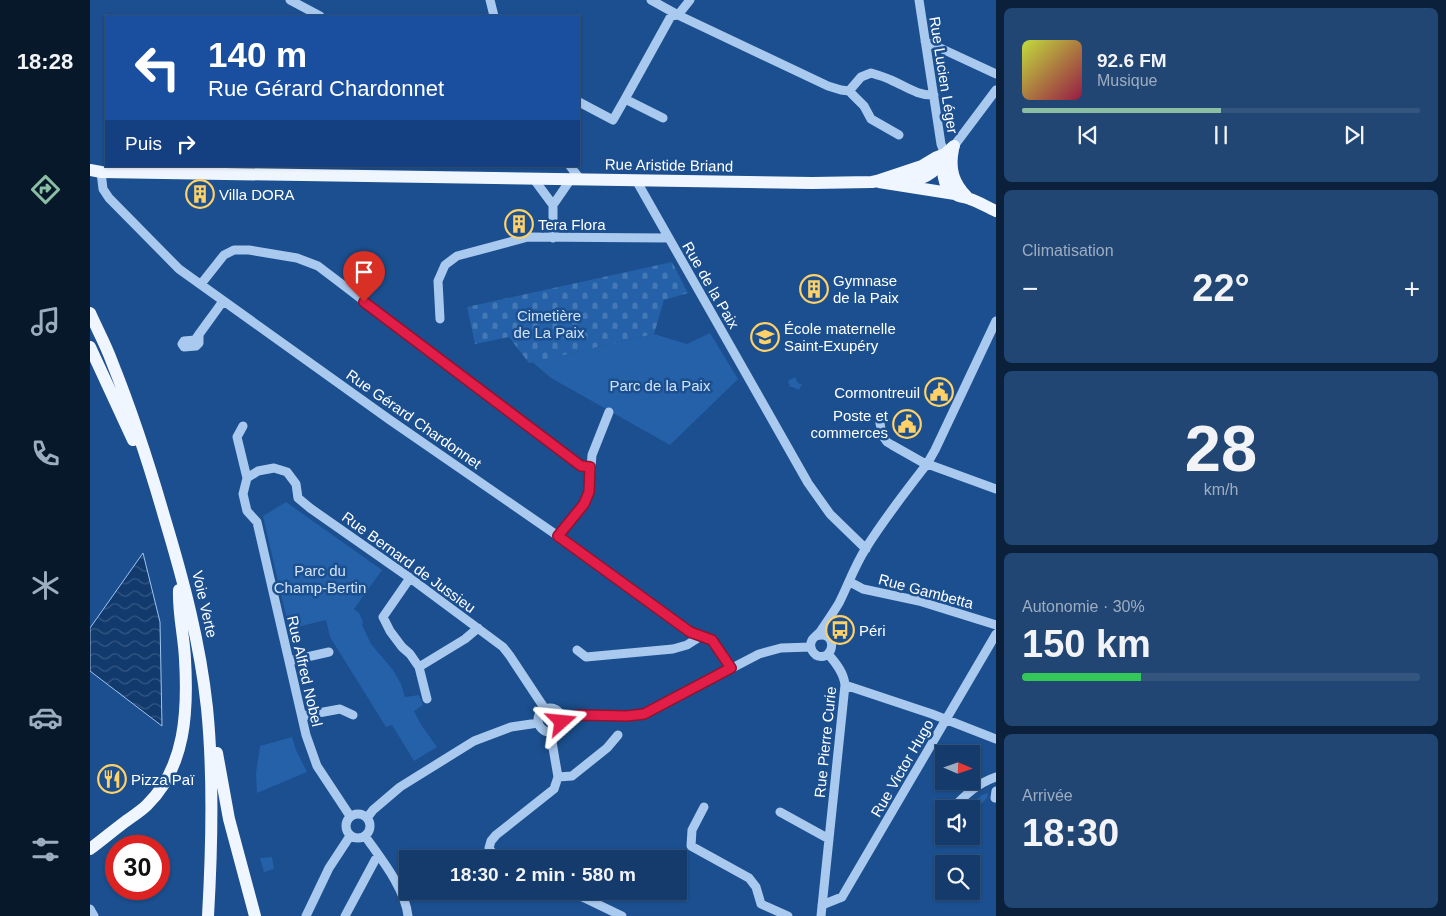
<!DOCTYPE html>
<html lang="fr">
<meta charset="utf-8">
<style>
body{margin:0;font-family:Arial,sans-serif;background:#214673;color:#f1f3f6;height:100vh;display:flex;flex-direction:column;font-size:19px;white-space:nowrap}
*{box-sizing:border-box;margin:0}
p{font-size:16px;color:#9dadc1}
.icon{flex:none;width:28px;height:28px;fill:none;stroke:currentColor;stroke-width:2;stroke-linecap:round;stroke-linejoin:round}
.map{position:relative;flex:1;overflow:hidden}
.sheet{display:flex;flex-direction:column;gap:8px;padding:8px;background:#0b203b;width:450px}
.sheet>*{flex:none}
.hud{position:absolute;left:15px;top:15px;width:475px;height:152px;border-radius:0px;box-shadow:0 1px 4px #0004,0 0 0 1px #33557e;background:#1a4fa0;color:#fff;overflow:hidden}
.needle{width:32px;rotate:92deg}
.buttons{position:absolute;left:845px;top:745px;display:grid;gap:10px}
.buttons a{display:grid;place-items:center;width:45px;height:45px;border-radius:0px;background:#143b6b;box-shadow:0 1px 4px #0004,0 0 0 1px #33557e;font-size:25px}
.speed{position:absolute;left:15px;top:835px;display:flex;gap:10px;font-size:25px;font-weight:700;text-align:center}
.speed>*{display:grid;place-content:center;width:65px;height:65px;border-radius:50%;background:#143b6b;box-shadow:0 1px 4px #0004,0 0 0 1px #33557e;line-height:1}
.speed .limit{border:8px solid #d22;background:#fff;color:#111}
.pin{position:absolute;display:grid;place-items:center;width:42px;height:42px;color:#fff;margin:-51px -21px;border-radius:50% 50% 50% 0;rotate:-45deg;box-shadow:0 0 5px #0007}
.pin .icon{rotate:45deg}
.me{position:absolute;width:55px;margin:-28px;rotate:72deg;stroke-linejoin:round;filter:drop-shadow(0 0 4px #0008)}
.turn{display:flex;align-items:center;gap:18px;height:105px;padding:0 20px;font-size:22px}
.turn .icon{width:65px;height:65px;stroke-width:2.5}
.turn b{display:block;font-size:35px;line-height:42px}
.then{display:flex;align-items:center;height:48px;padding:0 20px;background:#0003;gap:10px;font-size:19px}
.big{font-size:38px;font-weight:700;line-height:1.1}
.sheet .widget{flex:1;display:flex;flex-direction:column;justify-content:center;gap:8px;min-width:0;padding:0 18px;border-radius:8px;background:#214673}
.sheet .dial{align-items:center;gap:0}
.dial b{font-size:65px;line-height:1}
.song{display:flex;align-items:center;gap:15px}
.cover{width:60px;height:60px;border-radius:8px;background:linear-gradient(135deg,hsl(70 70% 55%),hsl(340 70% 35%))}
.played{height:5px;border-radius:2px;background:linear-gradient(90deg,#8abfa5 50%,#33557e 50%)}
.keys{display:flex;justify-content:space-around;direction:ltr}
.heat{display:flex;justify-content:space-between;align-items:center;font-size:28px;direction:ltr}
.charge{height:8px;border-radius:4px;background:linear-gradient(90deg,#34c759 30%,#33557e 0)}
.trip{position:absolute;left:309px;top:850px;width:288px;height:50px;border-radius:0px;background:#143b6b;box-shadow:0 1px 4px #0004,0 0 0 1px #33557e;font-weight:700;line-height:50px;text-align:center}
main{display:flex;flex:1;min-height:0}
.tabs{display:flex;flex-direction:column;width:90px;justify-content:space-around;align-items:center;background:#08182b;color:#9dadc1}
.tabs .icon{width:35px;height:35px}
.tabs .active{color:#8abfa5}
.tabs b{font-size:22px;color:#f1f3f6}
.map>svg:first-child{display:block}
.green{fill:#2461a8}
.cemetery{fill:url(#cemetery-stones)}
.water{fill:url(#water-waves);stroke:#9cc4f0}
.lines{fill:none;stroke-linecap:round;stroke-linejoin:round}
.minor{stroke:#a9c9ee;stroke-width:9}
.major{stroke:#f0f6ff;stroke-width:12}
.route-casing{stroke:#92132f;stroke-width:12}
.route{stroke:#e11d48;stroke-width:9}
.labels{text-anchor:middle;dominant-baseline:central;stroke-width:5;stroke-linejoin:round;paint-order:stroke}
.street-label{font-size:15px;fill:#fff;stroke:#1b4f8f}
.poi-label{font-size:15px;fill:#fff;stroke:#1b4f8f;text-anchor:start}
.park-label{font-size:15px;fill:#cfe3fa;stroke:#1b4f8f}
</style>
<main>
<nav class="tabs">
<b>18:28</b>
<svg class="icon active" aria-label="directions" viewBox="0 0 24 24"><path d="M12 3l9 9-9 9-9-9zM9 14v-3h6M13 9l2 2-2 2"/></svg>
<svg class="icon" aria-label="music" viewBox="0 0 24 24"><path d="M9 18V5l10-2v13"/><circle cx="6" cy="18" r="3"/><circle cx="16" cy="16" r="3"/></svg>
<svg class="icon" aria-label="phone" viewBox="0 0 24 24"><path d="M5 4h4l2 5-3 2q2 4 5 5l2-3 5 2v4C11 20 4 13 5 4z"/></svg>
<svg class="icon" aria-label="climate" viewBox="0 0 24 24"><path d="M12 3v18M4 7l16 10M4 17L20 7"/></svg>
<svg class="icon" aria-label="car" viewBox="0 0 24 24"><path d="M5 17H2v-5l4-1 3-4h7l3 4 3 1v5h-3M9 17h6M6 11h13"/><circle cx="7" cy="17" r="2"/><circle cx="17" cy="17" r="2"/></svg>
<svg class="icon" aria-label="filters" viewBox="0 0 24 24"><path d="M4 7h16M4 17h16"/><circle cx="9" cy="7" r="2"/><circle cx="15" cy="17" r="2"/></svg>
</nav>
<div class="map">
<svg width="906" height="916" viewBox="0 0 906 916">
<defs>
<pattern id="cemetery-stones" width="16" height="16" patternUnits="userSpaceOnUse" patternTransform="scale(1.25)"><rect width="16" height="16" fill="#2461a8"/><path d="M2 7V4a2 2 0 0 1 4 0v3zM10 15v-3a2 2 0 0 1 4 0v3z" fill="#4579b5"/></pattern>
<pattern id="water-waves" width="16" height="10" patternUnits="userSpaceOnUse" patternTransform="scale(1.25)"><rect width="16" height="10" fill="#123a6d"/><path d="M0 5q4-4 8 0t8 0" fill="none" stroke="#365883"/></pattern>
</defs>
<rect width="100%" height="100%" fill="#1b4f8f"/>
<!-- green -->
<path class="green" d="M620 333 648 379 580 445 461 378 442 362 564 334 597 344Z
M705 377 708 383 712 384 709 390 702 387H700L698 381Z
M196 502 292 570 264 609 269 613 273 622 272 625 281 644 303 670 311 684 315 697 329 695 333 705 324 711 332 726 347 747 324 761 302 725 296 727 240 637 236 620 199 629 173 516Z
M202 737 206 750 217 772 167 793 166 773 170 746Z
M898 793 897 798 881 814V809H876L892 795Z
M182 857 184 869 174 872 170 858Z"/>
<!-- cemetery -->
<path class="cemetery" d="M582 262 598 293 574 300 564 334 439 363 419 337 385 344 377 307Z"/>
<!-- water -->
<path class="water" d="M53 553 70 622 72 726 0 671V628Z"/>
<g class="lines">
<!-- minor -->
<path class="minor" d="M200 0 230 16
M400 0 404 16
M561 0 588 15 738 86 751 90 759 91 774 106 781 119 809 135
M829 0 851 144 855 154
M835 41 906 74
M759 91 771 77 781 73C788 75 795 77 801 80 815 86 828 96 844 95
M535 99 581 16 588 15 600 0
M489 102 523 120 535 99 573 118
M864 146 906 90
M480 166 490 179
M11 172 13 189 19 198 89 269 300 420 468 536 600 632 622 640 641 668
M443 178 463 205
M546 180 718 483 740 514 776 549
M463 238V205L481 179
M111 284 134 255 144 250H159L207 258 228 266 491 466 500 467
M350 319 348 281 355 265 367 256 438 237 579 238
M109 334V343L106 346 94 347 92 344 94 341 105 340C114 327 124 314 133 301
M790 423 792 435 797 442 802 445 832 462 906 489
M153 426 147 437 157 478 153 494 157 511 167 522 216 735 227 766 260 816
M157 478 168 471 184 468 197 472 206 484 208 498 220 508 320 578 413 647 420 656 455 709
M468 536 494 505 499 492 502 455 519 412
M320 578 293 617 300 631 312 647 320 654 329 667 337 699
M760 582 773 589 829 601 906 625
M726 636C748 629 745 661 728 656 725 655 722 651 721 648 720 645 721 642 722 640 724 637 727 635 730 632 736 623 743 613 749 603 758 585 765 565 776 548 794 519 816 491 837 464L845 450 906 321
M487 650 496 657 583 649 597 645 611 636
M199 661 239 652
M329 667 375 639 388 628
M755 685 842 714 906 739
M448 720a12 12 0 1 1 24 0a12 12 0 1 1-24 0Z
M212 716 250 709 263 715
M472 718 491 715 537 716 554 714 669 654 691 648 721 647
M468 777 482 776 517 748 528 735
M905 798 906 791
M614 807 602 830 601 846 659 878 666 887 671 904 698 916
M862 809C875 795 888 783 906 777
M690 812 739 839
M256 826a12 12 0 1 1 24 0a12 12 0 1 1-24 0Z
M277 818 283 810 310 787 384 741 421 727 448 723
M275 836C291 859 315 888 318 916
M412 859 404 855 399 848 401 841 406 835 464 789 468 777 462 742V732
M480 891 532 916
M732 905 752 897 906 634
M0 909 4 916
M216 916 239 868 260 836
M255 916 285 860 289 856
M731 916 755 685C754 673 746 663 738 654"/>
<!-- major -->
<path class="major" d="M863 149C859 169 863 183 877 197
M855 154C853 168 850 185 865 194 869 197 875 197 880 199 889 202 897 207 906 211
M0 170 11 172 722 183 782 182 787 181 832 166 847 157 855 154 864 146
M789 182 865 194
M814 183C832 179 844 175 853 159
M0 313C7 329 16 345 22 362 42 412 59 464 74 516 93 579 110 642 117 708 124 777 122 847 118 916
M0 347 43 440
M127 753 139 819 165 916
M0 849C12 840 24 830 36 821 43 816 51 811 57 805 96 767 98 710 95 659 94 636 88 613 89 590"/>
</g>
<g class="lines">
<defs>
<path id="route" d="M274 302 491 466 500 467 499 492 494 504 468 536 600 632 622 640 641 668 554 714 537 716 491 715 472 718V722"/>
</defs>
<!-- route casing -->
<use href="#route" class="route-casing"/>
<!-- route -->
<use href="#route" class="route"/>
</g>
<!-- icons -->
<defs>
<symbol id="building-ring" viewBox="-11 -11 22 22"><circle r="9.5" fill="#1b4f8f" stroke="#ffd166" stroke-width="1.5"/><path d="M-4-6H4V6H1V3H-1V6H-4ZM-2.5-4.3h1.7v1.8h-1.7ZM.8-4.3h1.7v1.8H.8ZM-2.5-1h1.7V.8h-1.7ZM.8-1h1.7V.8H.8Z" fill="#ffd166"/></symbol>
<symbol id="school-ring" viewBox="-11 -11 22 22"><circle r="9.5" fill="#1b4f8f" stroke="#ffd166" stroke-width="1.5"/><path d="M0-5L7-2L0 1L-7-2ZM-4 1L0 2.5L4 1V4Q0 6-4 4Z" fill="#ffd166"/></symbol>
<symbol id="civic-ring" viewBox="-11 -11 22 22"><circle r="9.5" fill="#1b4f8f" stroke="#ffd166" stroke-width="1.5"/><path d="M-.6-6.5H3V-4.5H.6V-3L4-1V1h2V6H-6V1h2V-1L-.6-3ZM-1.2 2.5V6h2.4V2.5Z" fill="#ffd166"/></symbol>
<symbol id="bus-ring" viewBox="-11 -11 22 22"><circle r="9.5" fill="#1b4f8f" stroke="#ffd166" stroke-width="1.5"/><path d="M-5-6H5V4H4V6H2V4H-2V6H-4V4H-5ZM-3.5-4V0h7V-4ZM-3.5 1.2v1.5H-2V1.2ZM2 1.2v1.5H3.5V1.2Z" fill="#ffd166"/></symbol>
<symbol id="restaurant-ring" viewBox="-11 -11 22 22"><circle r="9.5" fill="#1b4f8f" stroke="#ffd166" stroke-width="1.5"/><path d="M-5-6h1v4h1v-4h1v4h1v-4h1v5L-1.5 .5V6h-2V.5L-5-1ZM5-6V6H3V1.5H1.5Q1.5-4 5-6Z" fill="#ffd166"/></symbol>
</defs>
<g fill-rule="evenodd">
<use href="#building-ring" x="94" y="178" width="32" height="32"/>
<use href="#building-ring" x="413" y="208" width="32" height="32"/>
<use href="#building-ring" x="708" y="273" width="32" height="32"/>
<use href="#school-ring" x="659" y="321" width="32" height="32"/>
<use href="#civic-ring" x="833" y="376" width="32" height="32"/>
<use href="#civic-ring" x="801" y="408" width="32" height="32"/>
<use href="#bus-ring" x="734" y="614" width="32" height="32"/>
<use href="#restaurant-ring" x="6" y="763" width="32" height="32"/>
</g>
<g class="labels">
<!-- street labels -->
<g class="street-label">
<text transform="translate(854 75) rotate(81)">Rue Lucien Léger</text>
<text transform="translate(579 165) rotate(1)">Rue Aristide Briand</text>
<text transform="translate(621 285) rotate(60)">Rue de la Paix</text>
<text transform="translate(324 419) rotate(35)">Rue Gérard Chardonnet</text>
<text transform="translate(319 562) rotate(36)">Rue Bernard de Jussieu</text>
<text transform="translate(836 591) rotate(15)">Rue Gambetta</text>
<text transform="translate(115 604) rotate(77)">Voie Verte</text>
<text transform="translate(215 671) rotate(77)">Rue Alfred Nobel</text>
<text transform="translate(735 742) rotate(-84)">Rue Pierre Curie</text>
<text transform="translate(812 768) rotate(-60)">Rue Victor Hugo</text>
</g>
<!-- poi labels -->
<g class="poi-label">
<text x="129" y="194">Villa DORA</text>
<text x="448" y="224">Tera Flora</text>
<text x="743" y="280">Gymnase<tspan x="743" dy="17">de la Paix</tspan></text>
<text x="694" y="328">École maternelle<tspan x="694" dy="17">Saint-Exupéry</tspan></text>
<text x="830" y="392" text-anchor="end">Cormontreuil</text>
<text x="798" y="415" text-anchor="end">Poste et<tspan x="798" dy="17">commerces</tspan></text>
<text x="769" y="630">Péri</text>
<text x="41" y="779">Pizza Paï</text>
</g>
<!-- park labels -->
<g class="park-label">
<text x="459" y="315">Cimetière<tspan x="459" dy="17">de La Paix</tspan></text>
<text x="570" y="385">Parc de la Paix</text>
<text x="230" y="570">Parc du<tspan x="230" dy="17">Champ-Bertin</tspan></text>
</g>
</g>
</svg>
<div class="buttons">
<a><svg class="needle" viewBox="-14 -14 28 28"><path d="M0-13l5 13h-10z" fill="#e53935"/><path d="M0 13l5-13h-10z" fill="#9dadc1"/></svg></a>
<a><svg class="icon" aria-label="sound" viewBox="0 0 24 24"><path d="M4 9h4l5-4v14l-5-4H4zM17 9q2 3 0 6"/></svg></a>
<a><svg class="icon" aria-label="search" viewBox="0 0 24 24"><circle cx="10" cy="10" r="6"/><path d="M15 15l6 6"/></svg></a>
</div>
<div class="speed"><div class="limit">30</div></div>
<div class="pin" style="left:274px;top:302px;background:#d93025"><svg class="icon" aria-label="arrive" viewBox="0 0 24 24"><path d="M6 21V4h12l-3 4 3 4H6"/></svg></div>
<svg class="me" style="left:472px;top:722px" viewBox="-20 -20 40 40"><path d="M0-17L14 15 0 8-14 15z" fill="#e11d48" stroke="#fff" stroke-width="4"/></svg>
<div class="trip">18:30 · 2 min · 580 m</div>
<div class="hud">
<div class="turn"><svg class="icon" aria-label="left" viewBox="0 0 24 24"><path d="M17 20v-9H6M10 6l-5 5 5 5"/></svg><div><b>140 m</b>Rue Gérard Chardonnet</div></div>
<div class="then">Puis<svg class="icon" aria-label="right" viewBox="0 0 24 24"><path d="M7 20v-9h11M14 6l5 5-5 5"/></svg></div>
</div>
</div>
<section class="sheet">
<div class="widget">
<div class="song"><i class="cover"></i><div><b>92.6 FM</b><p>Musique</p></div></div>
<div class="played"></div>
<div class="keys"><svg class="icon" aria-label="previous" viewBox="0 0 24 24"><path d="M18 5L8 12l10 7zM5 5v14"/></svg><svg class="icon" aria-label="pause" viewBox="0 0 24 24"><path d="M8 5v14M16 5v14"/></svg><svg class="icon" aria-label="next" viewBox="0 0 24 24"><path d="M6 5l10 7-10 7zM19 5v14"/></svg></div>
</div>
<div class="widget"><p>Climatisation</p>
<div class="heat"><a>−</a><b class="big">22°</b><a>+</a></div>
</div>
<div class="widget dial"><b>28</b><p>km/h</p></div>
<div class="widget"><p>Autonomie · 30%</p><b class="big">150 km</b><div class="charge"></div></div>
<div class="widget"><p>Arrivée</p><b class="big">18:30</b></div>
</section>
</main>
